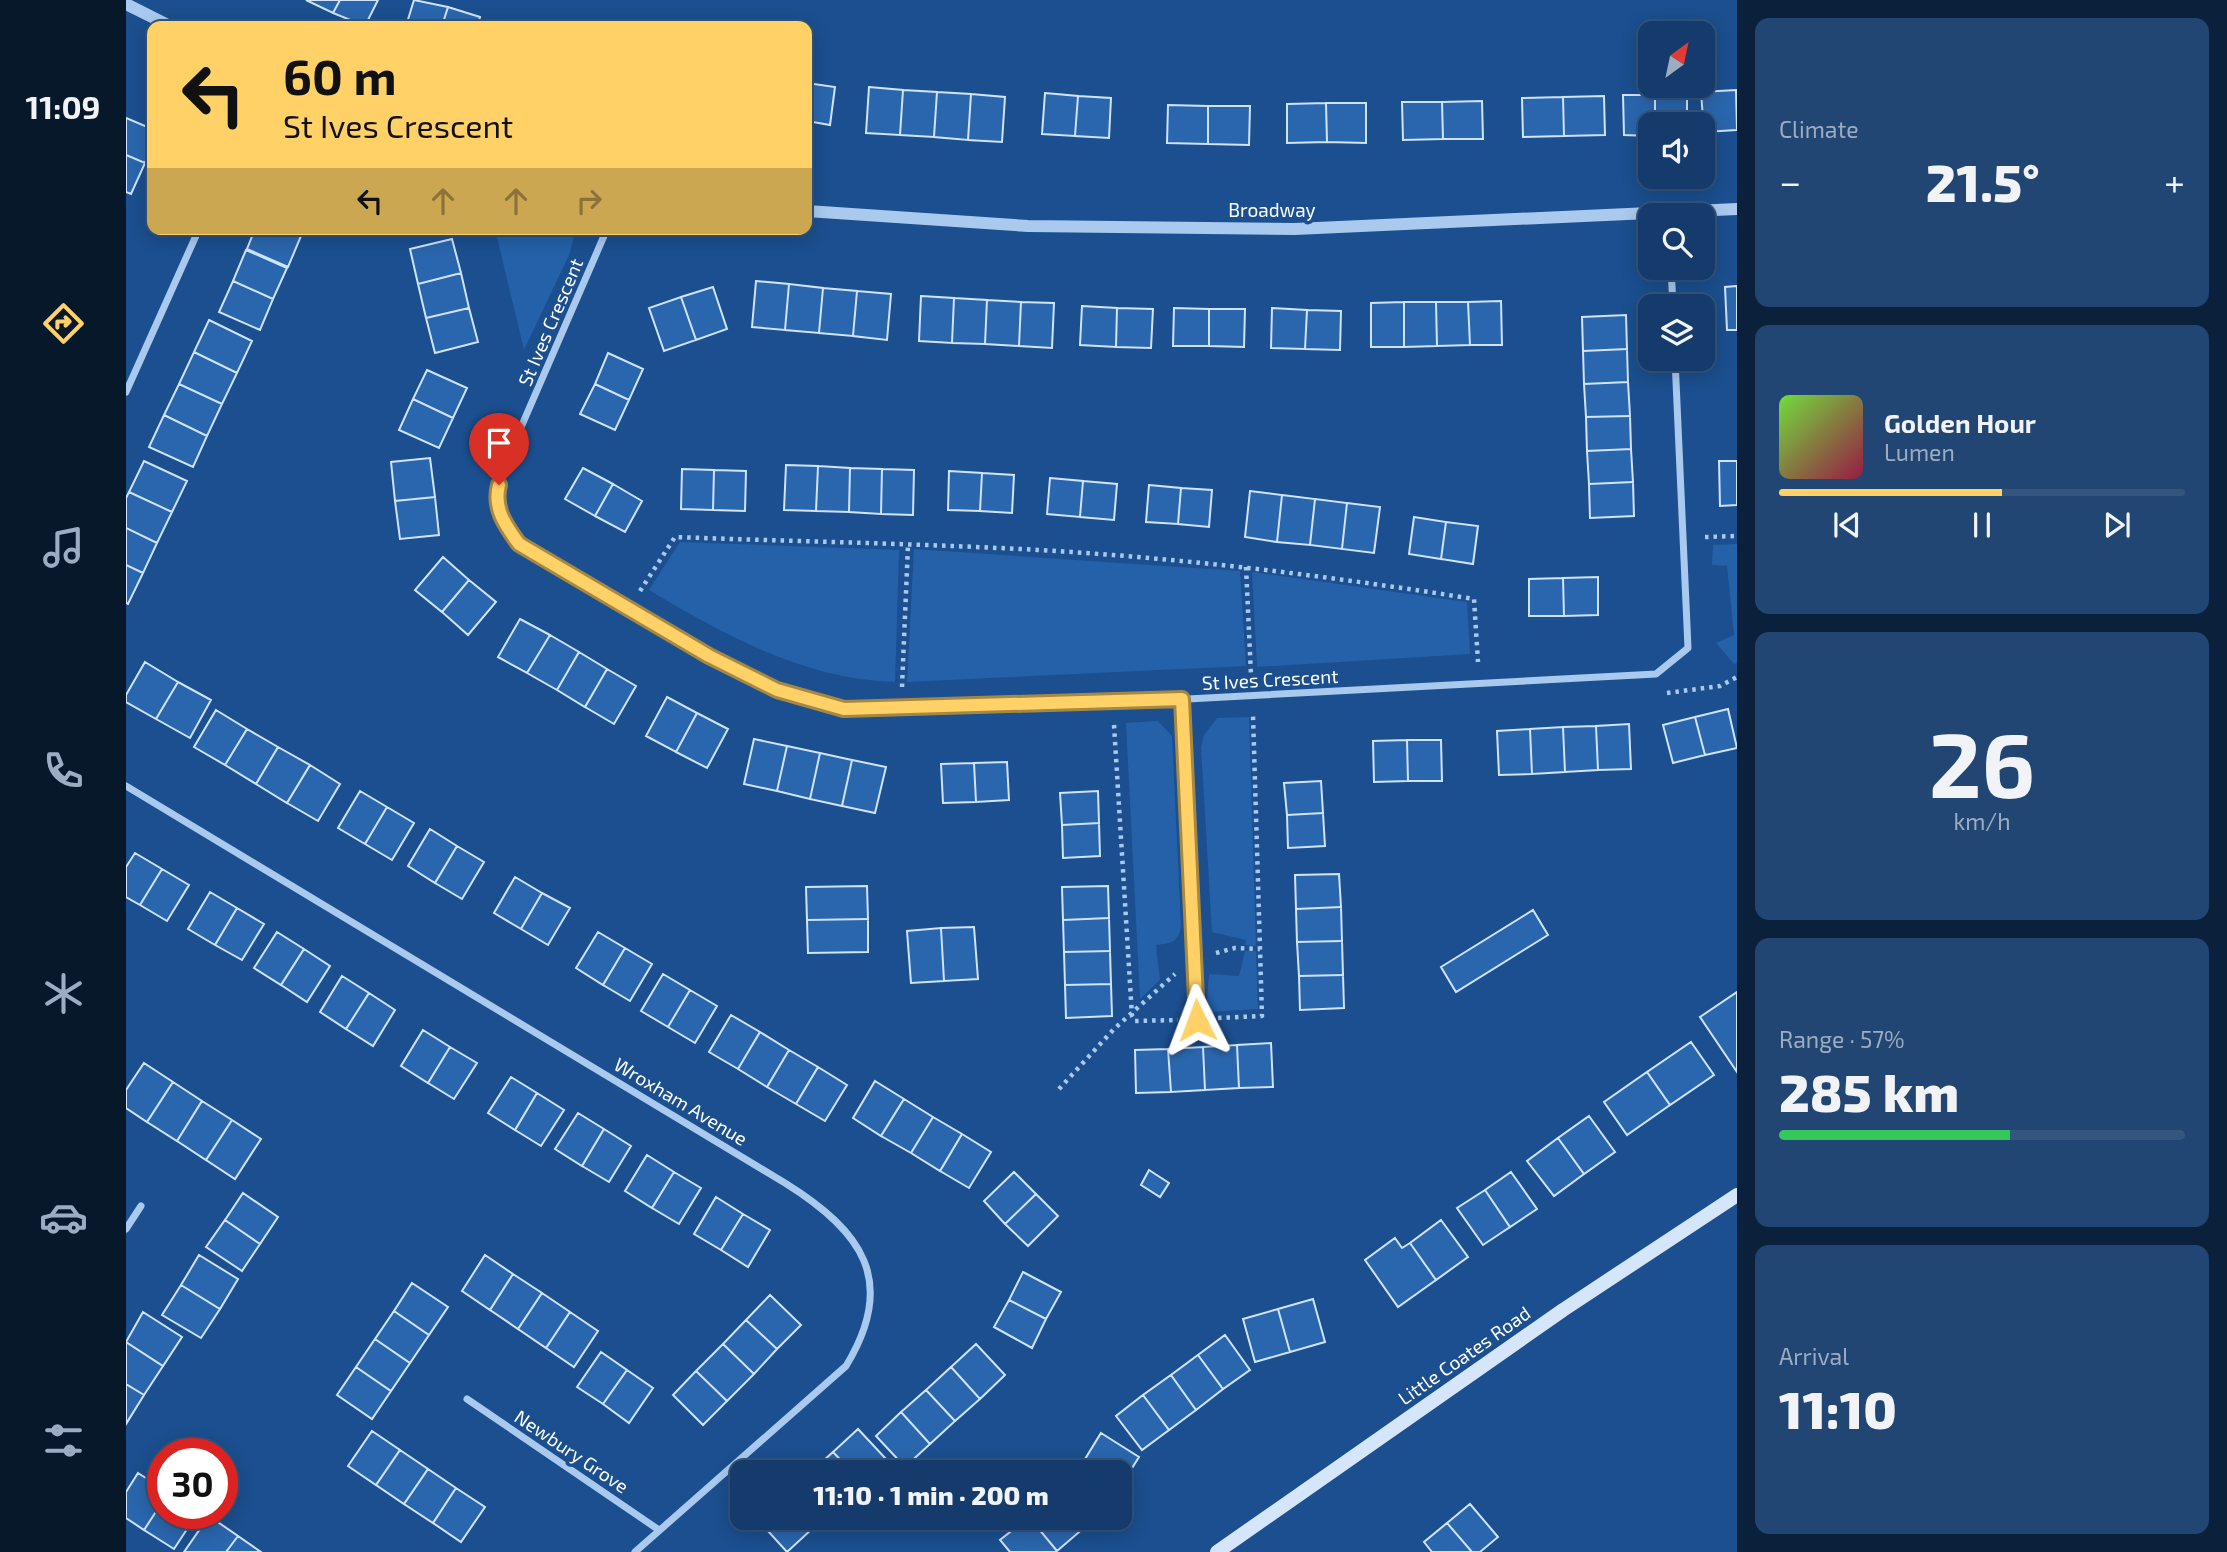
<!DOCTYPE html>
<meta charset="utf-8">
<style>
body{margin:0;font-family:"Exo 2",sans-serif;background:#214673;color:#f1f3f6;height:100vh;display:flex;flex-direction:column;font-size:26px;white-space:nowrap}
*{box-sizing:border-box;margin:0}
p{font-size:23px;color:#9dadc1}
.icon{flex:none;width:38px;height:38px;fill:none;stroke:currentColor;stroke-width:2;stroke-linecap:round;stroke-linejoin:round}
.map{position:relative;flex:1;overflow:hidden}
.panel{display:flex;flex-direction:column;gap:18px;padding:18px;background:#0b203b;width:490px}
.panel>*{flex:none}
.hud{position:absolute;left:21px;top:21px;width:665px;height:214px;border-radius:14px;box-shadow:0 4px 18px #0003,0 0 0 2px #33557e;background:#ffd166;color:#111;overflow:hidden}
.needle{width:46px;rotate:33deg}
.buttons{position:absolute;left:1512px;top:21px;display:grid;gap:14px}
.buttons a{display:grid;place-items:center;width:77px;height:77px;border-radius:14px;background:#143b6b;box-shadow:0 4px 18px #0003,0 0 0 2px #33557e;font-size:35px}
.speed{position:absolute;left:21px;top:1438px;display:flex;gap:14px;font-size:35px;font-weight:700;text-align:center}
.speed>*{display:grid;place-content:center;width:91px;height:91px;border-radius:50%;background:#143b6b;box-shadow:0 4px 18px #0003,0 0 0 2px #33557e;line-height:1}
.speed .limit{border:10px solid #d22;background:#fff;color:#111}
.pin{position:absolute;display:grid;place-items:center;width:60px;height:60px;color:#fff;margin:-72px -30px;border-radius:50% 50% 50% 0;rotate:-45deg;box-shadow:0 0 7px #0007}
.pin .icon{rotate:45deg}
.me{position:absolute;width:77px;margin:-38px;rotate:357deg;stroke-linejoin:round;filter:drop-shadow(0 0 5px #0008)}
.turn{display:flex;align-items:center;gap:24px;height:147px;padding:0 21px;font-size:32px}
.turn .icon{width:91px;height:91px;stroke-width:2.5}
.turn b{display:block;font-size:49px;line-height:60px}
.lanes{display:flex;align-items:center;height:66px;padding:0 21px;background:#0003;justify-content:center;gap:35px;direction:ltr}
.lanes .off{opacity:.35}
.big{font-size:52px;font-weight:800;line-height:1.1}
.panel .widget{flex:1;display:flex;flex-direction:column;justify-content:center;gap:10px;min-width:0;padding:0 24px;border-radius:14px;background:#214673}
.panel .dial{align-items:center;gap:0}
.dial b{font-size:91px;line-height:1}
.song{display:flex;align-items:center;gap:21px}
.cover{width:84px;height:84px;border-radius:10px;background:linear-gradient(135deg,hsl(100 70% 55%),hsl(340 70% 35%))}
.played{height:7px;border-radius:4px;background:linear-gradient(90deg,#ffd166 55%,#33557e 55%)}
.keys{display:flex;justify-content:space-around;direction:ltr}
.heat{display:flex;justify-content:space-between;align-items:center;font-size:38px;direction:ltr}
.charge{height:10px;border-radius:5px;background:linear-gradient(90deg,#34c759 57%,#33557e 0)}
.trip{position:absolute;left:604px;top:1460px;width:402px;height:70px;border-radius:14px;background:#143b6b;box-shadow:0 4px 18px #0003,0 0 0 2px #33557e;font-weight:800;line-height:70px;text-align:center}
main{display:flex;flex:1;min-height:0}
.dock{display:flex;flex-direction:column;width:126px;justify-content:space-around;align-items:center;background:#08182b;color:#9dadc1}
.dock .icon{width:49px;height:49px}
.dock .on{color:#ffd166}
.dock b{font-size:32px;color:#f1f3f6}
.map>svg:first-child{display:block}
.green{fill:#2461a8}
.building{fill:#2a66ad;stroke:#cfe3fa;stroke-width:2}
.lines{fill:none;stroke-linecap:round;stroke-linejoin:round}
.path{stroke:#a9c9ee;stroke-width:4.5;stroke-dasharray:3.5 5;stroke-linecap:butt}
.minor{stroke:#a9c9ee;stroke-width:7}
.tertiary{stroke:#a9c9ee;stroke-width:12}
.secondary{stroke:#d6e6fa;stroke-width:14}
.route-casing{stroke:#a68842;stroke-width:18}
.route{stroke:#ffd166;stroke-width:12}
.labels{text-anchor:middle;dominant-baseline:central;stroke-width:7;stroke-linejoin:round;paint-order:stroke}
.street-label{font-size:19px;fill:#fff;stroke:#1b4f8f}
</style>
<main>
<nav class="dock">
<b>11:09</b>
<svg class="icon on" aria-label="directions" viewBox="0 0 24 24"><path d="M12 3l9 9-9 9-9-9zM9 14v-3h6M13 9l2 2-2 2"/></svg>
<svg class="icon" aria-label="music" viewBox="0 0 24 24"><path d="M9 18V5l10-2v13"/><circle cx="6" cy="18" r="3"/><circle cx="16" cy="16" r="3"/></svg>
<svg class="icon" aria-label="phone" viewBox="0 0 24 24"><path d="M5 4h4l2 5-3 2q2 4 5 5l2-3 5 2v4C11 20 4 13 5 4z"/></svg>
<svg class="icon" aria-label="climate" viewBox="0 0 24 24"><path d="M12 3v18M4 7l16 10M4 17L20 7"/></svg>
<svg class="icon" aria-label="car" viewBox="0 0 24 24"><path d="M5 17H2v-5l4-1 3-4h7l3 4 3 1v5h-3M9 17h6M6 11h13"/><circle cx="7" cy="17" r="2"/><circle cx="17" cy="17" r="2"/></svg>
<svg class="icon" aria-label="filters" viewBox="0 0 24 24"><path d="M4 7h16M4 17h16"/><circle cx="9" cy="7" r="2"/><circle cx="15" cy="17" r="2"/></svg>
</nav>
<div class="map">
<svg width="1611" height="1552" viewBox="0 0 1611 1552">
<rect width="100%" height="100%" fill="#1b4f8f"/>
<!-- green -->
<path class="green" d="M369 229H450L443 255 398 350Z
M554 542 773 550 769 682C680 680 598 635 523 590Z
M1611 544V663L1608 664 1590 643 1608 635 1601 566 1586 565 1587 545Z
M788 549 1114 571 1120 666 781 682Z
M1126 572 1341 602 1344 654 1131 667Z
M1123 717 1130 946 1119 945 1120 940 1086 932 1075 747 1078 735 1091 718Z
M1032 721 1046 736 1055 926C1052 943 1046 943 1030 945L1034 980 1014 999 1000 723Z
M1119 951H1130L1132 1009 1080 1012 1083 974 1113 976Z"/>
<!-- building -->
<path class="building" d="M180 0H214L207 13Z
M214 0H252L239 26 207 13Z
M288 0 322 7 316 26H280Z
M322 7 354 17 352 26H316Z
M681 83 709 87 704 125 681 121Z
M743 87 777 90 774 135 740 133Z
M777 90 811 92 808 137 774 135Z
M1610 90 1611 130 1578 132 1575 92Z
M811 92 845 94 842 140 808 137Z
M919 93 952 96 949 136 916 134Z
M845 94 879 97 876 142 842 140Z
M1497 95H1529V124H1524V136L1498 135Z
M1529 95H1561V124H1529Z
M952 96 985 98 983 138 949 136Z
M1478 96 1479 135 1438 136 1437 97Z
M1437 97 1438 136 1397 137 1396 98Z
M1356 101 1357 139H1317L1316 102Z
M1276 102H1316L1317 139 1277 140Z
M1200 103H1240V143L1201 142Z
M1200 103 1201 142 1161 143V104Z
M1042 105 1082 106V144L1041 143Z
M1082 106H1124L1123 145 1082 144Z
M0 118 26 129V147L19 163 0 155Z
M0 155 19 163 5 194 0 192Z
M129 229H161L175 236 162 267 121 249Z
M326 239 335 273 292 284 284 249Z
M120 250 161 268 147 299 107 281Z
M335 273 343 308 300 318 292 284Z
M107 281 147 299 134 330 93 312Z
M630 281 663 284 659 330 626 327Z
M663 284 697 288 693 333 659 330Z
M1611 286V330H1601L1599 287Z
M587 287 601 329 570 340 555 297Z
M697 288 731 291 727 336 693 333Z
M731 291 765 294 761 340 727 336Z
M795 296 828 298 826 343 793 341Z
M555 297 570 340 538 351 523 308Z
M828 298 861 300 859 344 826 343Z
M861 300 895 302 893 346 859 344Z
M1375 301 1376 345H1344L1342 302Z
M895 302 928 303 926 348 893 346Z
M1278 302V347H1245V303Z
M1278 302H1310L1311 346 1278 347Z
M1310 302H1342L1344 345 1311 346Z
M956 306 991 308 990 347 954 345Z
M343 308 352 342 309 353 300 318Z
M991 308 1027 309 1025 348 990 347Z
M1048 308 1083 309V346H1047Z
M1146 308 1181 310 1179 349 1145 348Z
M1083 309H1119L1118 347 1083 346Z
M1181 310 1215 311 1214 350 1179 349Z
M1500 315 1501 349 1457 351 1456 317Z
M83 320 126 341 111 373 68 352Z
M1501 349 1502 382 1458 384 1457 351Z
M68 352 111 373 96 404 53 384Z
M482 353 517 369 503 400 469 384Z
M301 370 341 388 327 418 287 399Z
M1502 382 1504 416 1460 417 1458 384Z
M53 384 96 404 81 436 38 415Z
M469 384 503 400 489 430 454 414Z
M287 399 327 418 313 448 273 430Z
M38 415 81 436 67 467 23 447Z
M1504 416 1505 449 1461 451 1460 417Z
M1505 449 1507 482 1463 484 1461 451Z
M304 458 309 497 269 501 265 462Z
M18 461 61 481 46 512 3 492Z
M1593 461H1611V505L1594 506Z
M660 465 692 466 690 511 658 510Z
M692 466 724 468 723 512 690 511Z
M457 468 487 484 469 516 439 499Z
M724 468 756 469 755 514 723 512Z
M556 469 588 470 587 510 555 509Z
M756 469 788 470 787 515 755 514Z
M588 470 620 471 619 511 587 510Z
M823 471 856 473 854 511 822 510Z
M856 473 888 475 886 513 854 511Z
M924 478 957 481 954 517 921 514Z
M957 481 991 484 988 520 954 517Z
M1507 482 1508 516 1464 518 1463 484Z
M487 484 516 501 499 532 469 516Z
M1023 485 1055 488 1052 524 1020 522Z
M1055 488 1086 490 1083 527 1052 524Z
M1124 491 1156 495 1151 542 1119 537Z
M3 492 46 512 31 543 0 528V498Z
M1156 495 1189 499 1184 545 1151 542Z
M309 497 313 535 274 539 269 501Z
M1189 499 1221 503 1216 549 1184 545Z
M1221 503 1254 507 1248 553 1216 549Z
M1288 517 1320 522 1315 559 1283 554Z
M1320 522 1352 526 1347 564 1315 559Z
M0 528 31 543 17 573 0 565Z
M317 557 343 580 316 612 289 590Z
M0 565 17 573 2 604 0 603Z
M1472 577V615L1438 616 1437 578Z
M1437 578 1438 616H1403V579Z
M343 580 370 602 342 635 316 612Z
M394 619 424 635 401 673 372 657Z
M424 635 453 652 431 690 401 673Z
M453 652 481 669 459 707 431 690Z
M19 662 52 682 30 719 0 702V695Z
M481 669 510 686 488 724 459 707Z
M52 682 85 700 64 738 30 719Z
M541 697 571 713 550 752 520 736Z
M1602 709 1611 748 1579 755 1569 717Z
M90 710 121 729 99 765 68 747Z
M571 713 602 729 581 768 550 752Z
M1569 717 1579 755 1547 763 1537 725Z
M1503 724 1505 769 1472 770 1470 726Z
M1470 726 1472 770 1439 772 1437 727Z
M1437 727 1439 772 1406 774 1404 729Z
M121 729 152 747 130 784 99 765Z
M1404 729 1406 774 1373 775 1371 731Z
M628 739 661 746 651 791 618 784Z
M1281 740H1315L1316 781H1282Z
M1281 740 1282 781 1248 782 1247 741Z
M661 746 694 753 684 799 651 791Z
M152 747 184 765 161 803 130 784Z
M694 753 726 760 716 806 684 799Z
M726 760 760 767 749 813 716 806Z
M881 762 883 800 850 802 848 763Z
M848 763 850 802 817 803 815 764Z
M184 765 214 784 192 821 161 803Z
M1195 781 1197 813 1161 815 1158 783Z
M234 791 261 807 239 844 212 828Z
M972 791 973 823 936 825 934 793Z
M261 807 288 823 266 860 239 844Z
M1197 813 1199 846 1162 848 1161 815Z
M973 823 974 856 937 858 936 825Z
M304 829 331 846 309 883 282 866Z
M331 846 358 862 336 899 309 883Z
M9 853 36 869 14 905 0 897V867Z
M36 869 63 885 41 921 14 905Z
M1213 874 1215 907 1170 909 1169 875Z
M389 877 416 893 395 929 368 913Z
M741 886 742 919 681 920 680 887Z
M982 886 983 918 937 920 936 887Z
M84 892 111 908 89 945 62 929Z
M416 893 444 908 422 945 395 929Z
M1215 907 1216 941 1171 942 1170 909Z
M111 908 138 924 116 960 89 945Z
M1407 910 1422 935 1330 992 1315 967Z
M983 918 984 951 938 952 937 920Z
M742 919V952L682 953 681 920Z
M848 927 852 979 818 981 815 928Z
M815 928 818 981 785 983 781 931Z
M151 932 178 949 155 985 128 968Z
M472 932 499 948 477 985 450 968Z
M1216 941 1217 975 1173 976 1171 942Z
M499 948 526 964 504 1001 477 985Z
M178 949 204 966 181 1002 155 985Z
M984 951 985 984 939 985 938 952Z
M537 974 564 990 542 1027 515 1011Z
M1217 975 1218 1008 1174 1010 1173 976Z
M216 976 243 993 220 1029 194 1012Z
M985 984 986 1016 940 1018 939 985Z
M564 990 591 1006 569 1043 542 1027Z
M1611 992V1072L1574 1017Z
M243 993 269 1010 247 1046 220 1029Z
M605 1015 634 1032 612 1069 583 1052Z
M297 1030 324 1047 302 1083 275 1066Z
M634 1032 663 1050 641 1087 612 1069Z
M1565 1042 1588 1075 1544 1105 1521 1072Z
M1145 1043 1147 1087 1113 1088 1111 1045Z
M1111 1045 1113 1088 1079 1090 1077 1047Z
M324 1047 351 1063 328 1099 302 1083Z
M1077 1047 1079 1090 1045 1092 1042 1049Z
M1042 1049 1045 1092 1010 1093 1009 1050Z
M663 1050 692 1067 670 1104 641 1087Z
M18 1063 47 1082 21 1122 0 1108V1090Z
M692 1067 721 1085 699 1121 670 1104Z
M1521 1072 1544 1105 1501 1135 1478 1102Z
M385 1077 411 1093 389 1130 362 1113Z
M749 1081 778 1099 755 1136 727 1118Z
M47 1082 76 1101 51 1141 21 1122Z
M411 1093 438 1110 415 1146 389 1130Z
M778 1099 807 1117 785 1153 755 1136Z
M76 1101 106 1120 80 1160 51 1141Z
M452 1113 478 1129 456 1166 429 1149Z
M1463 1116 1489 1152 1458 1174 1432 1138Z
M807 1117 836 1134 814 1171 785 1153Z
M106 1120 135 1139 109 1179 80 1160Z
M478 1129 505 1146 483 1182 456 1166Z
M836 1134 865 1152 843 1188 814 1171Z
M1432 1138 1458 1174 1428 1196 1401 1161Z
M521 1155 548 1172 526 1208 499 1191Z
M1023 1170 1043 1183 1034 1197 1015 1185Z
M548 1172 575 1188 553 1224 526 1208Z
M888 1172 910 1194 879 1224 858 1201Z
M1385 1172 1411 1209 1384 1227 1359 1190Z
M1359 1190 1384 1227 1357 1245 1331 1208Z
M117 1193 152 1217 134 1244 99 1220Z
M910 1194 932 1216 902 1246 879 1224Z
M590 1197 617 1214 595 1250 568 1234Z
M617 1214 644 1230 622 1267 595 1250Z
M99 1220 134 1244 116 1271 80 1247Z
M1315 1220 1342 1257 1310 1280 1284 1243Z
M1269 1238 1276 1248 1284 1243 1310 1280 1272 1307 1239 1260Z
M73 1255 112 1279 94 1309 55 1285Z
M359 1255 387 1274 364 1310 336 1291Z
M897 1272 935 1292 920 1319 883 1300Z
M387 1274 416 1293 392 1329 364 1310Z
M286 1283 322 1307 303 1335 268 1311Z
M55 1285 94 1309 75 1338 36 1315Z
M416 1293 444 1312 420 1348 392 1329Z
M644 1295 675 1325 651 1349 620 1320Z
M1187 1299 1199 1342 1164 1352 1152 1309Z
M883 1300 920 1319 906 1348 868 1327Z
M1152 1309 1164 1352 1129 1362 1117 1319Z
M268 1311 303 1335 284 1363 249 1339Z
M17 1312 56 1337 37 1366 0 1342Z
M444 1312 472 1331 448 1367 420 1348Z
M620 1320 651 1349 628 1374 597 1344Z
M1099 1335 1124 1370 1097 1389 1072 1355Z
M249 1339 284 1363 265 1391 230 1367Z
M0 1342 37 1366 18 1395 0 1384Z
M597 1344 628 1374 601 1401 570 1371Z
M850 1344 879 1375 854 1399 825 1367Z
M475 1352 501 1370 477 1404 451 1387Z
M1072 1355 1097 1389 1070 1410 1045 1375Z
M230 1367 265 1391 246 1419 211 1395Z
M825 1367 854 1399 829 1421 800 1390Z
M501 1370 527 1388 503 1423 477 1404Z
M570 1371 601 1401 577 1425 547 1395Z
M1045 1375 1070 1410 1043 1430 1017 1395Z
M0 1384 18 1395 0 1424Z
M800 1390 829 1421 804 1444 775 1412Z
M1017 1395 1043 1430 1016 1450 990 1416Z
M775 1412 804 1444 779 1467 750 1436Z
M732 1429 761 1460 749 1472H726L707 1452Z
M246 1431 274 1450 250 1485 222 1466Z
M975 1433 1013 1457 994 1487V1472H968L956 1464Z
M274 1450 302 1469 278 1504 250 1485Z
M707 1452 726 1472H685Z
M302 1469 330 1488 307 1523 278 1504Z
M12 1473 37 1489V1501L18 1530 0 1518V1492Z
M330 1488 359 1507 335 1542 307 1523Z
M37 1501V1514H71L48 1549 18 1530Z
M1344 1504 1372 1537 1354 1552H1346L1321 1523Z
M83 1516 112 1536 100 1552H58Z
M635 1517H675L686 1529 661 1552 632 1520Z
M675 1517H699L686 1529Z
M903 1517H950L959 1527 931 1551Z
M903 1517 931 1551 930 1552H884L874 1540Z
M1321 1523 1346 1552H1306L1298 1542Z
M112 1536 135 1552H100Z"/>
<g class="lines">
<!-- path -->
<path class="path" d="M1579 537 1611 536
M1120 567 1125 675
M514 591 549 537C657 541 765 543 873 548 1032 555 1190 574 1348 599L1352 662
M776 687 782 545
M1541 693 1594 686 1611 677
M988 725 1006 1016 1009 1021 1052 1020
M1090 953 1109 948 1134 949
M1092 1018 1136 1016 1127 715
M933 1089 988 1029 1049 974"/>
<!-- minor -->
<path class="minor" d="M481 229 376 471C367 507 371 514 393 544L583 656 651 690 718 709 987 703 1530 674 1562 648 1549 359
M1545 268 1547 306
M0 392 73 229
M1056 699 1071 1020
M0 786 659 1183C736 1231 772 1281 720 1366L509 1552
M0 1229 15 1206
M341 1399 533 1530"/>
<!-- tertiary -->
<path class="tertiary" d="M0 4 44 26
M681 211 902 226 1169 229 1611 209"/>
<!-- secondary -->
<path class="secondary" d="M1091 1552 1437 1310 1611 1195"/>
</g>
<g class="lines">
<defs>
<path id="route" d="M373 485C367 508 379 525 393 544L583 656 651 690 718 709 1056 699 1071 1020"/>
</defs>
<!-- route casing -->
<use href="#route" class="route-casing"/>
<!-- route -->
<use href="#route" class="route"/>
</g>
<g class="labels">
<!-- street labels -->
<g class="street-label">
<text x="1146" y="209">Broadway</text>
<text transform="translate(424 322) rotate(-67)">St Ives Crescent</text>
<text transform="translate(1144 679) rotate(-3)">St Ives Crescent</text>
<text transform="translate(555 1101) rotate(31)">Wroxham Avenue</text>
<text transform="translate(1338 1355) rotate(-35)">Little Coates Road</text>
<text transform="translate(446 1451) rotate(34)">Newbury Grove</text>
</g>
</g>
</svg>
<div class="buttons">
<a><svg class="needle" viewBox="-14 -14 28 28"><path d="M0-13l5 13h-10z" fill="#e53935"/><path d="M0 13l5-13h-10z" fill="#9dadc1"/></svg></a>
<a><svg class="icon" aria-label="sound" viewBox="0 0 24 24"><path d="M4 9h4l5-4v14l-5-4H4zM17 9q2 3 0 6"/></svg></a>
<a><svg class="icon" aria-label="search" viewBox="0 0 24 24"><circle cx="10" cy="10" r="6"/><path d="M15 15l6 6"/></svg></a>
<a><svg class="icon" aria-label="layers" viewBox="0 0 24 24"><path d="M12 4l9 5-9 5-9-5zM3 14l9 5 9-5"/></svg></a>
</div>
<div class="speed"><div class="limit">30</div></div>
<div class="pin" style="left:373px;top:485px;background:#d93025"><svg class="icon" aria-label="arrive" viewBox="0 0 24 24"><path d="M6 21V4h12l-3 4 3 4H6"/></svg></div>
<svg class="me" style="left:1071px;top:1020px" viewBox="-20 -20 40 40"><path d="M0-17L14 15 0 8-14 15z" fill="#ffd166" stroke="#fff" stroke-width="4"/></svg>
<div class="trip">11:10 · 1 min · 200 m</div>
<div class="hud">
<div class="turn"><svg class="icon" aria-label="left" viewBox="0 0 24 24"><path d="M17 20v-9H6M10 6l-5 5 5 5"/></svg><div><b>60 m</b>St Ives Crescent</div></div>
<div class="lanes"><svg class="icon" aria-label="left" viewBox="0 0 24 24"><path d="M17 20v-9H6M10 6l-5 5 5 5"/></svg><svg class="icon off" aria-label="ahead" viewBox="0 0 24 24"><path d="M12 20V5M6 11l6-6 6 6"/></svg><svg class="icon off" aria-label="ahead" viewBox="0 0 24 24"><path d="M12 20V5M6 11l6-6 6 6"/></svg><svg class="icon off" aria-label="right" viewBox="0 0 24 24"><path d="M7 20v-9h11M14 6l5 5-5 5"/></svg></div>
</div>
</div>
<section class="panel">
<div class="widget"><p>Climate</p>
<div class="heat"><a>−</a><b class="big">21.5°</b><a>+</a></div>
</div>
<div class="widget">
<div class="song"><i class="cover"></i><div><b>Golden Hour</b><p>Lumen</p></div></div>
<div class="played"></div>
<div class="keys"><svg class="icon" aria-label="previous" viewBox="0 0 24 24"><path d="M18 5L8 12l10 7zM5 5v14"/></svg><svg class="icon" aria-label="pause" viewBox="0 0 24 24"><path d="M8 5v14M16 5v14"/></svg><svg class="icon" aria-label="next" viewBox="0 0 24 24"><path d="M6 5l10 7-10 7zM19 5v14"/></svg></div>
</div>
<div class="widget dial"><b>26</b><p>km/h</p></div>
<div class="widget"><p>Range · 57%</p><b class="big">285 km</b><div class="charge"></div></div>
<div class="widget"><p>Arrival</p><b class="big">11:10</b></div>
</section>
</main>
